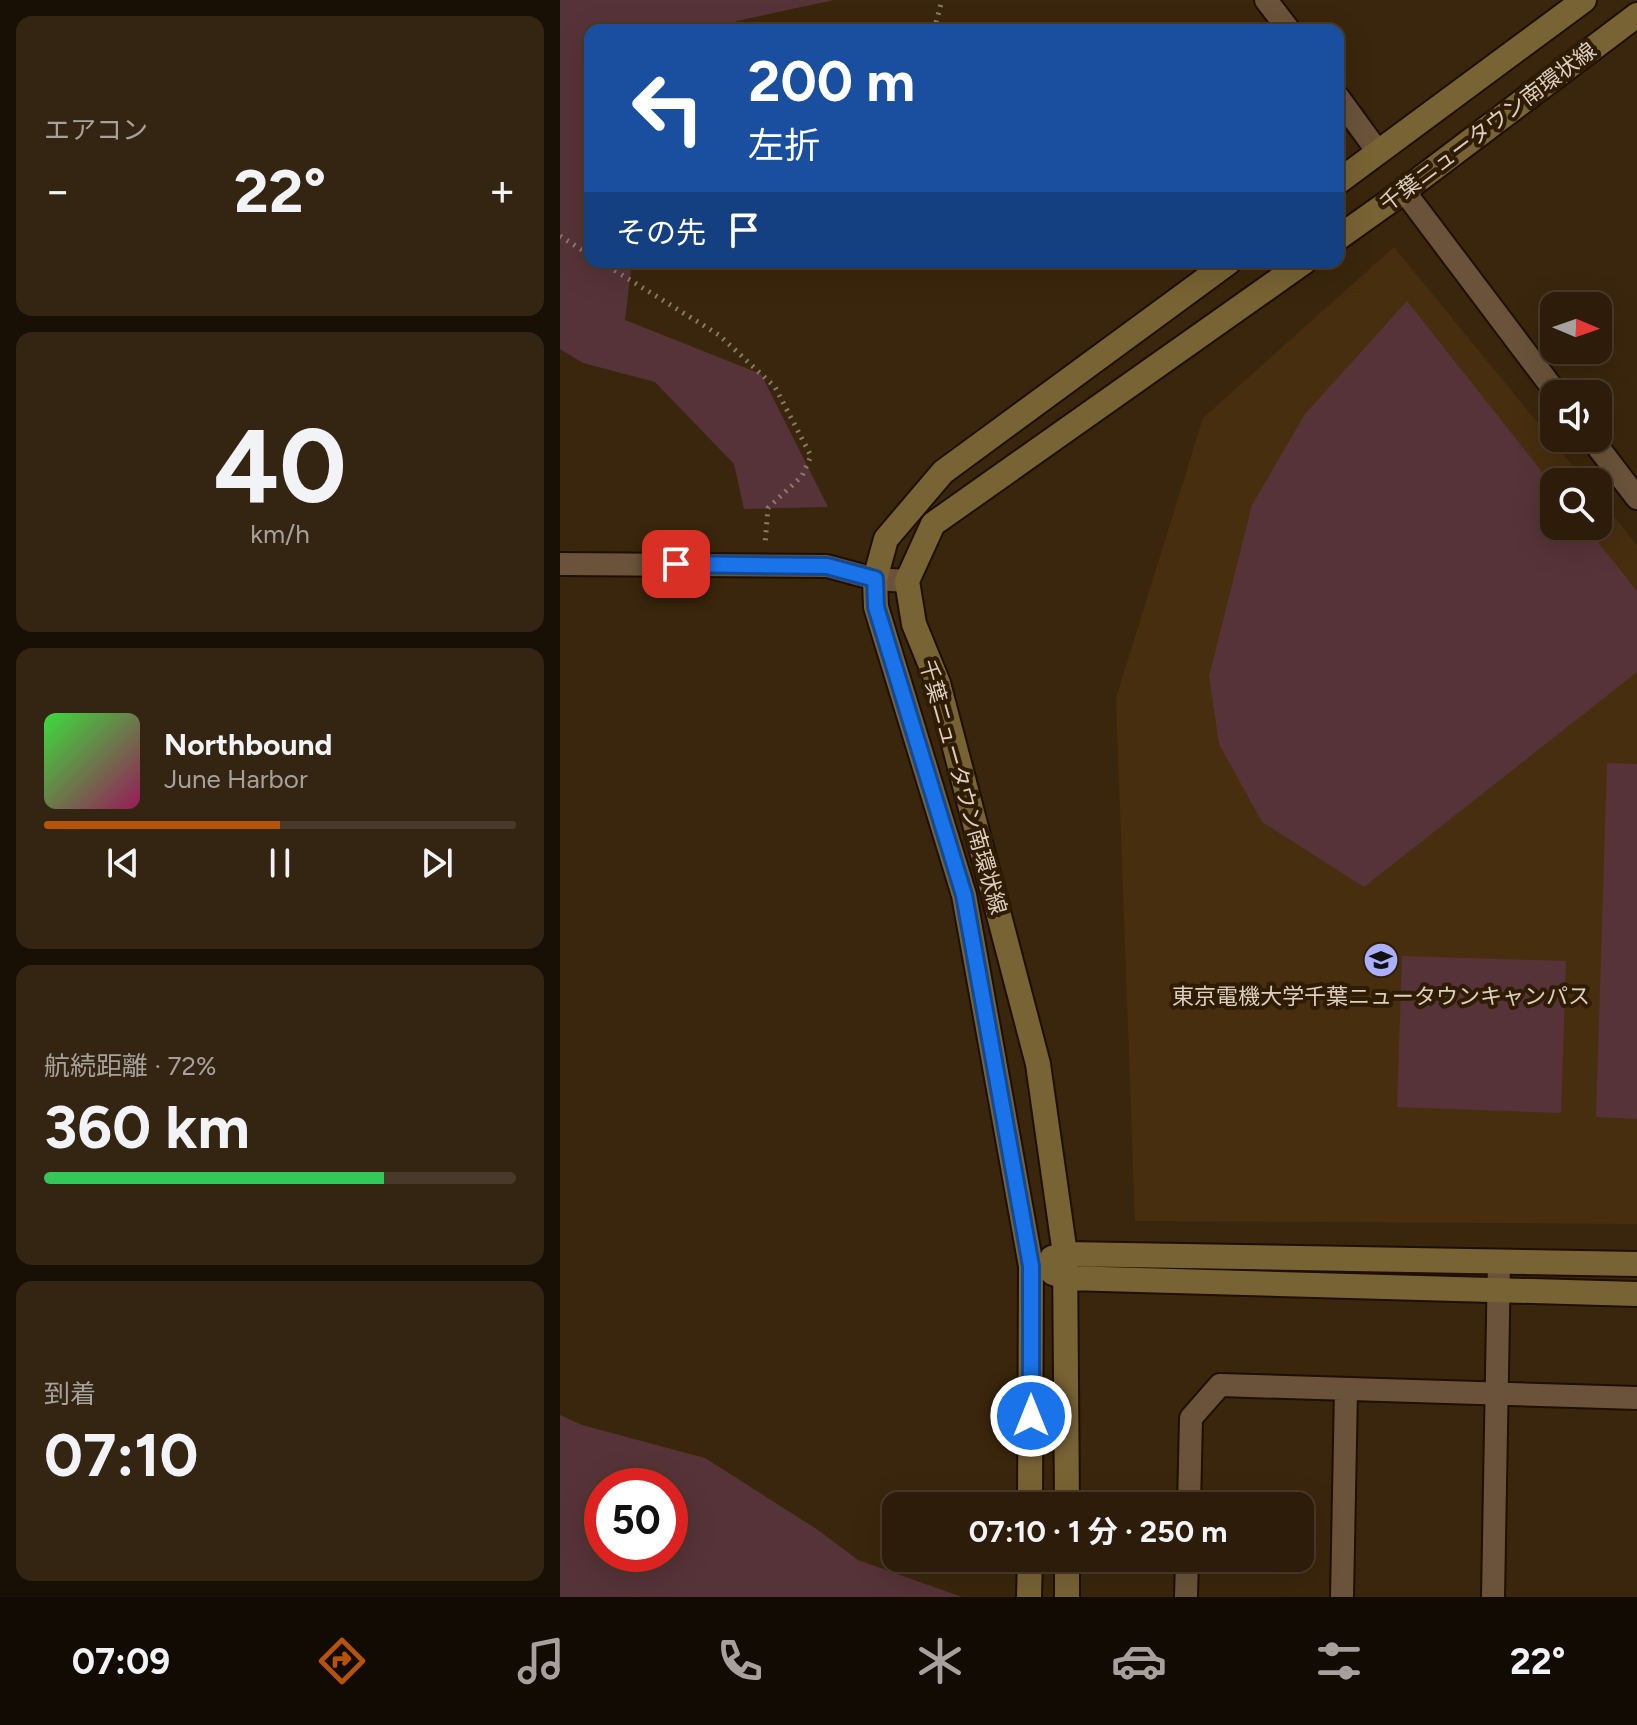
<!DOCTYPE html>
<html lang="ja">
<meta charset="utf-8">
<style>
body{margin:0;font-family:Figtree,"Noto Sans JP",sans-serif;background:#342512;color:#f1f3f6;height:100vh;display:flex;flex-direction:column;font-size:30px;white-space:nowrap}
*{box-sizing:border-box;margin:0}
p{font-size:26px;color:#a6a19c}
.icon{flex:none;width:44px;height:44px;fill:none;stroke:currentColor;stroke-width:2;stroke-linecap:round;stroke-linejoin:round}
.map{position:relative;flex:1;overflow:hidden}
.side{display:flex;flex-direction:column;gap:16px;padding:16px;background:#180f05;width:560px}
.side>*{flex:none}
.banner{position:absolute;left:24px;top:24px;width:760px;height:244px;border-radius:16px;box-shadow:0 8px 32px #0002,0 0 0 2px #483a2a;background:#1a4fa0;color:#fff;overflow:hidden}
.needle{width:52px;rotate:92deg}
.tools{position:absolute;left:980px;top:292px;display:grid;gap:16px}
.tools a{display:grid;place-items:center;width:72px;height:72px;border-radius:16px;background:#2c1c09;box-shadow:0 8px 32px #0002,0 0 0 2px #483a2a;font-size:40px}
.speed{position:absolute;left:24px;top:1468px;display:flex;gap:16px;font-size:40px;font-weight:700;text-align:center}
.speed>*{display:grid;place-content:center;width:104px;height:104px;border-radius:50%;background:#2c1c09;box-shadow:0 8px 32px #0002,0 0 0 2px #483a2a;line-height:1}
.speed .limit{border:12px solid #d22;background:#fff;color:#111}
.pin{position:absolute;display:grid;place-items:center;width:68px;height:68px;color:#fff;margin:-34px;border-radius:16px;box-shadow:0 4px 12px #0006}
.me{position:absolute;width:88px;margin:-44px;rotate:0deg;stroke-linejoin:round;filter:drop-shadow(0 0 6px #0008)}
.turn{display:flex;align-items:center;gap:28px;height:168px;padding:0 32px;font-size:36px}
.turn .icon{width:104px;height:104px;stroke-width:2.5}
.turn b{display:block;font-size:56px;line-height:68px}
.then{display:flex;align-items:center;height:76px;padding:0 32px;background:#0003;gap:16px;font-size:30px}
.big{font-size:60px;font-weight:700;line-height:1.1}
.side .card{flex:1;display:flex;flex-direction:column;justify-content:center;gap:12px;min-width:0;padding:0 28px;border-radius:16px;background:#342512}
.side .dial{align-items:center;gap:0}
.dial b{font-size:104px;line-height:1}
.song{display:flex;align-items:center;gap:24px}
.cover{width:96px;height:96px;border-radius:12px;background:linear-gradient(135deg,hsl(120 70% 55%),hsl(330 70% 35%))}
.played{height:8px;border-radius:4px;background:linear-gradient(90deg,#b45309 50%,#483a2a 50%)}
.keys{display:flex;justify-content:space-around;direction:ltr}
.heat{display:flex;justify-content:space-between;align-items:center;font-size:44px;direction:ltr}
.charge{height:12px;border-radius:6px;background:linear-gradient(90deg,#34c759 72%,#483a2a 0)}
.trip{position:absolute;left:322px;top:1492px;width:432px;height:80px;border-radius:16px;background:#2c1c09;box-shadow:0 8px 32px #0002,0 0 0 2px #483a2a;font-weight:700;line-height:80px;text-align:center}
.menu{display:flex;height:128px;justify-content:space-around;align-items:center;background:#120b04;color:#a6a19c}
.menu .icon{width:56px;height:56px}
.menu .active{color:#b45309}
.menu b{font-size:36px;color:#f1f3f6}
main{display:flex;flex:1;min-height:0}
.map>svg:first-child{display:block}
.built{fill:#472e0e}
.green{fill:#563338;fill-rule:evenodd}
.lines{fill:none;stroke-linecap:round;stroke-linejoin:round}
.street-casing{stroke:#200e00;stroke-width:26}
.secondary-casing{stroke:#200e00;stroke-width:28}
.path{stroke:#8a7a65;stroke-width:5;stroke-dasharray:2 6;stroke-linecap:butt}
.street{stroke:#6a533a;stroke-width:22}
.secondary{stroke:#786334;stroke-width:24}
.route-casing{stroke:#114b97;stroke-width:20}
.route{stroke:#1a73e8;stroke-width:14}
.labels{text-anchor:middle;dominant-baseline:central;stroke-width:8;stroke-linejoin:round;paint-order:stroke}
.street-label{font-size:22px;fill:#dccfc1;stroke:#2f1c03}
.poi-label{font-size:22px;fill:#dccfc1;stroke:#2f1c03}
</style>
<main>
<section class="side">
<div class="card"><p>エアコン</p>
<div class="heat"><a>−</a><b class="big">22°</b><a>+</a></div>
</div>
<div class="card dial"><b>40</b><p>km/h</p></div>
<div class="card">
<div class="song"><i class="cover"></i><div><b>Northbound</b><p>June Harbor</p></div></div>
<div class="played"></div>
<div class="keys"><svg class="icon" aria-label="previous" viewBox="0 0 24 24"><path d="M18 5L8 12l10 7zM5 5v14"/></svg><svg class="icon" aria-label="pause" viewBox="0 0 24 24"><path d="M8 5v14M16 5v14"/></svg><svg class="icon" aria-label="next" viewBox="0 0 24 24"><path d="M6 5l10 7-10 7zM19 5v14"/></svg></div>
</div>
<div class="card"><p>航続距離 · 72%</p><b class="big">360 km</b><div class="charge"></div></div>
<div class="card"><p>到着</p><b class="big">07:10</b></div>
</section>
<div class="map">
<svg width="1077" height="1597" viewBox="0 0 1077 1597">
<rect width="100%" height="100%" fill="#3a260c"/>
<!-- built -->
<path class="built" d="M834 247 1026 482H994V526H1038V497L1077 545V1224L575 1221 556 698 643 418Z"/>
<!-- green -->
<path class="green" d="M0 0H274L177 21 166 30H30V262H72L65 320 201 374 268 507 184 509 174 464 95 382 23 363 0 349Z
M847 301 994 487V526H1025L1077 591V672L804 887 702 822 659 744 649 676 692 505 745 414Z
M1047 763 1077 764V1119L1036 1117Z
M842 956 1006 961 1001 1113 837 1107Z
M0 1415 22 1425 145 1458 258 1530 298 1560 402 1597H0ZM110 1486V1554H42V1486Z"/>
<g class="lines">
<defs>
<path id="street" d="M706 0 729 30
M778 97 818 152
M844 191 997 394
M1031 438 1077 498
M0 564 267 566 315 579 347 581
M629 1506 631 1418 660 1385 1077 1398
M626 1597 627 1558
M782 1597 786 1389
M933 1597 939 1261"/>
<path id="secondary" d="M778 182 1024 0
M778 238 844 191 1077 15
M492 1258 505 1254 1077 1264
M493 1273 507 1278 1077 1294
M470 1506 471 1266 404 895 316 607 315 579 326 539 383 472 669 262
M507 1506 505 1254 478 1064 378 683 354 624 347 581 373 524 744 262
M469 1597 470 1558
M507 1597V1558"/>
</defs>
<!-- street casing -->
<use href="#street" class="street-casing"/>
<!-- secondary casing -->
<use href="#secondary" class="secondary-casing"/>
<!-- path -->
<path class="path" d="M374 30 382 0
M0 236 30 255
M41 262 159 335 215 387 251 456 242 476 208 508 205 544"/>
<!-- street -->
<use href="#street" class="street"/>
<!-- secondary -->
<use href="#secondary" class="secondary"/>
</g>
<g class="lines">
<defs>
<path id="route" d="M116 564 267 566 315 579 316 607 404 895 471 1266V1416"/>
</defs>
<!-- route casing -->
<use href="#route" class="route-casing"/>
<!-- route -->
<use href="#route" class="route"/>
</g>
<!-- icons -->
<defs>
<symbol id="university-disc" viewBox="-11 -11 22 22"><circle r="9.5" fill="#aab0fb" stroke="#2f1c03"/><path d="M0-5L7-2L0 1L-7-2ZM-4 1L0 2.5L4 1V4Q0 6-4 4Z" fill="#111"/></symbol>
</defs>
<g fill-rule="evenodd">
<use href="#university-disc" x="801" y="940" width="40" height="40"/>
</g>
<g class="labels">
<!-- street labels -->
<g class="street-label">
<text transform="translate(928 127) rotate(-37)">千葉ニュータウン南環状線</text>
<text transform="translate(403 787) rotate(74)">千葉ニュータウン南環状線</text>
</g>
<!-- poi labels -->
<g class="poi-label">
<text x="821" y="996">東京電機大学千葉ニュータウンキャンパス</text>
</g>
</g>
</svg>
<div class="tools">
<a><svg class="needle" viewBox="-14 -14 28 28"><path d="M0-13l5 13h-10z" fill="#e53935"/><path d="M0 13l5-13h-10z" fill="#a6a19c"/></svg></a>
<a><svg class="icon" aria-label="sound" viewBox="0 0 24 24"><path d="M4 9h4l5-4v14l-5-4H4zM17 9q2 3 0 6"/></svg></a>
<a><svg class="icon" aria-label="search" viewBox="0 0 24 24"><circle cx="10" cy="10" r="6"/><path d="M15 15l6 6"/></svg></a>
</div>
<div class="speed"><div class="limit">50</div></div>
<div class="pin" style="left:116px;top:564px;background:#d93025"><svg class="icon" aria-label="arrive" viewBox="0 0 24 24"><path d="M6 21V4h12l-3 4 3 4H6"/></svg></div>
<svg class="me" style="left:471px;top:1416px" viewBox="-20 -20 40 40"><circle r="17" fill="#1a73e8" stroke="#fff" stroke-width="3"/><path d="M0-11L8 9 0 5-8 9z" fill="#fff"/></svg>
<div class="trip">07:10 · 1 分 · 250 m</div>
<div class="banner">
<div class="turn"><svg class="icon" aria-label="left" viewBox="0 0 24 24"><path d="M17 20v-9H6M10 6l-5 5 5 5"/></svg><div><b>200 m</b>左折</div></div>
<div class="then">その先<svg class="icon" aria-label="arrive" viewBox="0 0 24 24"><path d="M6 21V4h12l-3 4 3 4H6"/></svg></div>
</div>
</div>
</main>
<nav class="menu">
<b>07:09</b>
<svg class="icon active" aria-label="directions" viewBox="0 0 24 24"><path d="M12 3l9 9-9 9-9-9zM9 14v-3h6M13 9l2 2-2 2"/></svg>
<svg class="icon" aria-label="music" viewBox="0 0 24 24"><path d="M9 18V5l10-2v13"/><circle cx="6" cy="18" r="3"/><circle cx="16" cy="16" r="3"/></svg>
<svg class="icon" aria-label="phone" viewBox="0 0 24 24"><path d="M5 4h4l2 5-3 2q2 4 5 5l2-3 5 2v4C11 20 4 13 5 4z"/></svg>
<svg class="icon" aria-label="climate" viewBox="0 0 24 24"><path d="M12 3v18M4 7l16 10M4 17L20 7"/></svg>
<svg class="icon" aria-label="car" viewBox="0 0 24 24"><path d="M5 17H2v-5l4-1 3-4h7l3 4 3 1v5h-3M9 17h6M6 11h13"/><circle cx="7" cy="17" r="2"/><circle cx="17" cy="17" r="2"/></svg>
<svg class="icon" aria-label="filters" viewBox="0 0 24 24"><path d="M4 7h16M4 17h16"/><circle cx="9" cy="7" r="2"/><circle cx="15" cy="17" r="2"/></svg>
<b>22°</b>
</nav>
